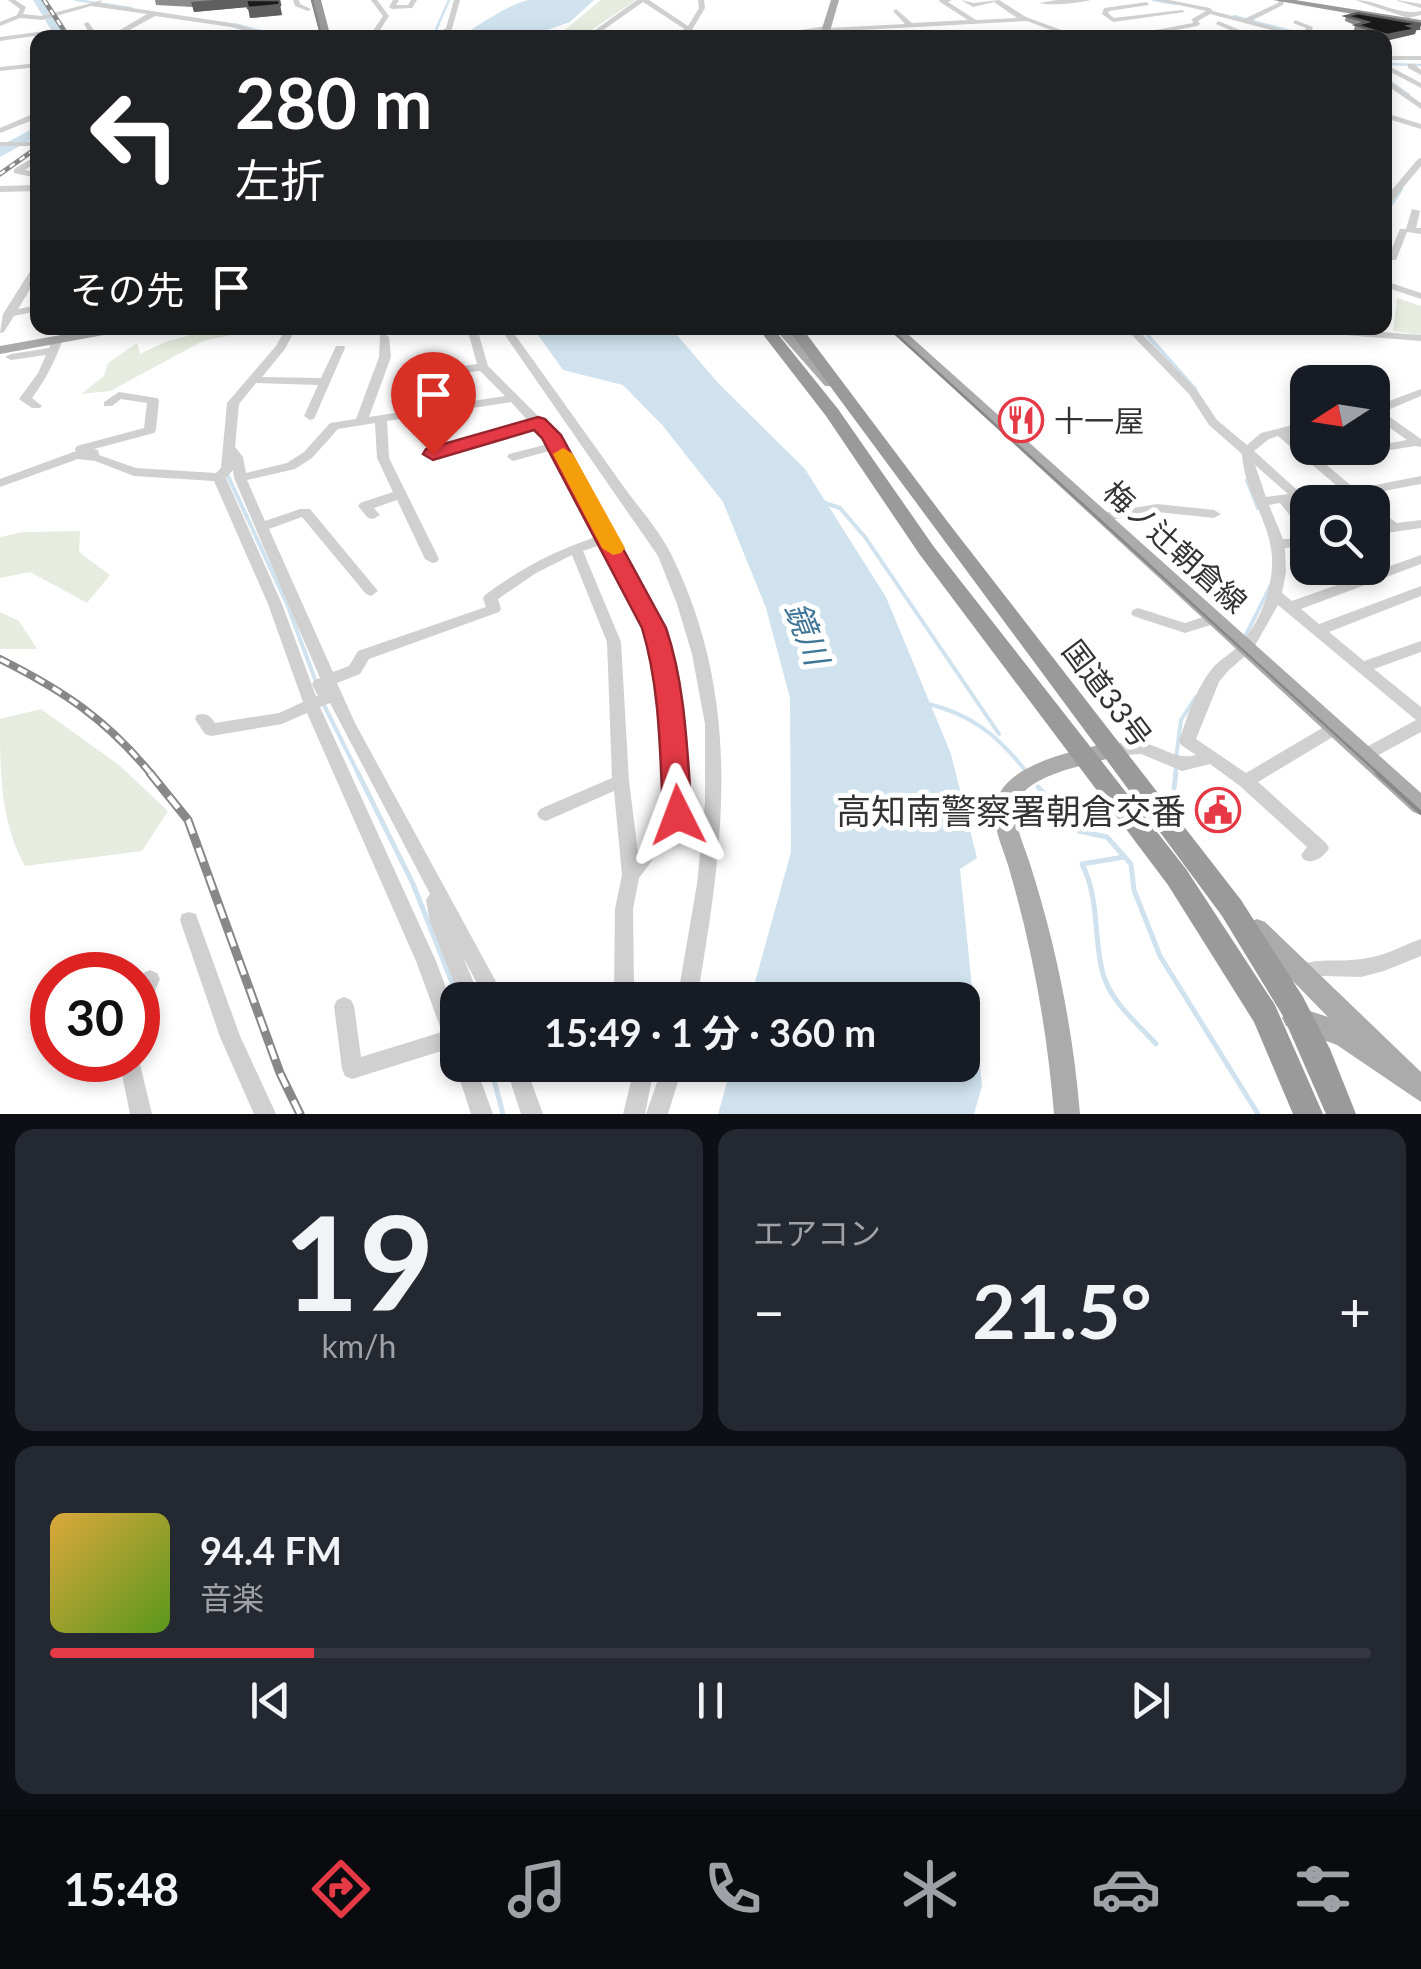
<!DOCTYPE html>
<html lang="ja">
<meta charset="utf-8">
<style>
body{margin:0;font-family:Lato,"Noto Sans JP",sans-serif;background:#242831;color:#f1f3f6;height:100vh;display:flex;flex-direction:column;font-size:38px;white-space:nowrap}
*{box-sizing:border-box;margin:0}
p{font-size:32px;color:#9ea1a6}
.icon{flex:none;width:55px;height:55px;fill:none;stroke:currentColor;stroke-width:2;stroke-linecap:round;stroke-linejoin:round}
.map{position:relative;height:1114px;overflow:hidden}
.drawer{display:flex;flex-direction:column;gap:15px;padding:15px;background:#0d0f14;flex:1}
.drawer>*{flex:none}
.top-card{position:absolute;left:30px;top:30px;width:1362px;height:305px;border-radius:20px;box-shadow:0 5px 15px #0003;background:#202124;color:#fff;overflow:hidden}
.needle{width:65px;rotate:258deg}
.tools{position:absolute;left:1290px;top:365px;display:grid;gap:20px}
.tools a{display:grid;place-items:center;width:100px;height:100px;border-radius:20px;background:#171b24;box-shadow:0 5px 15px #0003;font-size:50px}
.speed{position:absolute;left:30px;top:952px;display:flex;gap:20px;font-size:50px;font-weight:700;text-align:center}
.speed>*{display:grid;place-content:center;width:130px;height:130px;border-radius:50%;background:#171b24;box-shadow:0 5px 15px #0003;line-height:1}
.speed .limit{border:15px solid #d22;background:#fff;color:#111}
.pin{position:absolute;display:grid;place-items:center;width:85px;height:85px;color:#fff;margin:-102px -42px;border-radius:50% 50% 50% 0;rotate:-45deg;box-shadow:0 0 10px #0007}
.pin .icon{rotate:45deg}
.me{position:absolute;width:110px;margin:-55px;rotate:357deg;stroke-linejoin:round;filter:drop-shadow(0 0 8px #0008)}
.turn{display:flex;align-items:center;gap:35px;height:210px;padding:0 40px;font-size:45px}
.turn .icon{width:130px;height:130px;stroke-width:2.5}
.turn b{display:block;font-size:70px;line-height:85px}
.then{display:flex;align-items:center;height:95px;padding:0 40px;background:#0003;gap:20px;font-size:38px}
.big{font-size:75px;font-weight:700;line-height:1.1}
.drawer .card{flex:1;display:flex;flex-direction:column;justify-content:center;gap:15px;min-width:0;padding:0 35px;border-radius:20px;background:#242831}
.drawer .dial{align-items:center;gap:0}
.dial b{font-size:130px;line-height:1}
.song{display:flex;align-items:center;gap:30px}
.cover{width:120px;height:120px;border-radius:15px;background:linear-gradient(135deg,hsl(40 70% 55%),hsl(90 70% 35%))}
.played{height:10px;border-radius:5px;background:linear-gradient(90deg,#e63946 20%,#363941 20%)}
.keys{display:flex;justify-content:space-around;direction:ltr}
.heat{display:flex;justify-content:space-between;align-items:center;font-size:55px;direction:ltr}
.drawer .tiles{flex:1;display:grid;gap:15px;grid-template-columns:1fr 1fr}
.card:last-child{grid-column:span 2}
.trip{position:absolute;left:440px;top:982px;width:540px;height:100px;border-radius:20px;background:#171b24;box-shadow:0 5px 15px #0003;font-weight:700;line-height:100px;text-align:center}
.tab-bar{display:flex;height:160px;justify-content:space-around;align-items:center;background:#090b0e;color:#9ea1a6}
.tab-bar .icon{width:70px;height:70px}
.tab-bar .selected{color:#e63946}
.tab-bar b{font-size:45px;color:#f1f3f6}
.map>svg:first-child{display:block}
.green{fill:#e6ecdf}
.water{fill:#cfe2ee}
.lines{fill:none;stroke-linecap:round;stroke-linejoin:round}
.stream-far2{stroke:#cfe2ee;stroke-width:2.5}
.stream-far1{stroke:#cfe2ee;stroke-width:4}
.stream{stroke:#cfe2ee;stroke-width:5}
.river{fill:#cfe2ee;fill-rule:evenodd}
.minor{fill:#d0d0d0;fill-rule:evenodd}
.major{fill:#ababab;fill-rule:evenodd}
.highway{fill:#9a9a9a;fill-rule:evenodd}
.tram-far1{stroke:#888;stroke-width:2.5}
.tram{stroke:#888;stroke-width:4}
.rail-far2-casing{stroke:#888;stroke-width:5}
.rail-far1-casing{stroke:#888;stroke-width:8}
.rail-casing{stroke:#888;stroke-width:9}
.rail-far2{stroke:#fff;stroke-width:2.5;stroke-dasharray:6;stroke-linecap:butt}
.rail-far1{stroke:#fff;stroke-width:4;stroke-dasharray:10;stroke-linecap:butt}
.rail{stroke:#fff;stroke-width:5;stroke-dasharray:15;stroke-linecap:butt}
.wall{fill:#8c8c8c}
.shaded-wall{fill:#5f5f5f}
.building{fill:#1a1a1a;stroke:#5f5f5f;stroke-width:2.5}
.route{fill:#e63946;stroke:#96252e;stroke-width:2.5}
.slow{fill:#f59e0b}
.labels{text-anchor:middle;dominant-baseline:central;stroke-width:10;stroke-linejoin:round;paint-order:stroke}
.poi-label{font-size:30px;fill:#333;stroke:#fff;text-anchor:start}
.street-label{font-size:30px;fill:#333;stroke:#fff}
.water-label{font-size:32px;font-style:italic;fill:#3f7597;stroke:#fff}
.near-poi-label{font-size:35px;fill:#333;stroke:#fff;text-anchor:end}
</style>
<div class="map">
<svg width="1421" height="1114" viewBox="0 0 1421 1114">
<rect width="100%" height="100%" fill="#fff"/>
<!-- green -->
<path class="green" d="M601 0H636L581 37H556Z
M1397 298 1421 306V335L1393 331Z
M217 328H264L203 341 110 391 81 394 104 376 108 363 137 343 140 354 165 342Z
M80 531 79 552 110 575 87 603 30 572 0 578V537L23 532Z
M0 612 19 621 37 649H0Z
M41 709 119 765 168 811 142 851 25 866C0 821 0 770 0 719Z"/>
<!-- water -->
<path class="water" d="M528 0H594L570 22 527 37H458C482 24 501 8 528 0Z
M533 328H671L718 383 805 469 886 597 951 754 977 858 960 869 982 1086 974 1114H718L732 1065H962V1000H750L791 852 790 698 766 608 723 502 663 426 623 385 563 370Z"/>
<g class="lines">
<!-- stream-far2 -->
<path class="stream-far2" d="M76 0 131 8
M1153 0 1176 4
M1234 16 1316 38
M234 24 288 38
M426 38 435 32 449 0
M1385 64 1421 65
M1385 78 1409 95
M1385 206 1392 204 1402 189"/>
<!-- stream-far1 -->
<path class="stream-far1" d="M1141 328 1195 389
M228 476 287 604 316 682
M1247 480 1258 508
M822 502 840 508 865 537 999 734
M1244 639 1271 585
M925 703C971 714 996 734 1025 770
M324 705 359 775
M1176 758 1181 720 1196 697
M1175 775 1176 768"/>
<!-- stream -->
<path class="stream" d="M358 773 413 884 459 1000
M1038 787 1079 831 1107 837 1131 864 1134 890 1160 956 1258 1114
M1174 788 1176 773
M1124 857 1082 864C1100 899 1093 937 1103 974 1111 1002 1137 1023 1156 1044
M490 1065 503 1114"/>
<!-- river -->
<path class="river" d="M33 0H45L69 38H56Z
M38 126V136L0 157V146Z"/>
<!-- minor -->
<path class="minor" d="M8 0H15L26 7 23 14 42 16 103 0 99 3 231 23 283 38H270L231 27 155 16 115 38H106L147 14 91 6 42 20 20 18 0 26V22L17 15 20 9Z
M293 0H299L300 4 311 9 308 11 295 6Z
M371 0H377L389 16 375 38H368L383 16Z
M393 0H399L396 5H408L411 0H417L412 8 392 9 389 7Z
M454 0H460L452 29 440 38H431L446 28Z
M637 0H649L688 26 699 8 698 0H704L705 8 687 38H680L685 31 683 28 643 2 592 38H584Z
M939 0H952L948 2 976 20 1017 18 994 2 973 7 961 0 974 3 999 0 1026 17 1083 38H1072L1027 21 825 32 822 30 801 33 803 38H796L794 31 826 26 829 28 905 24 893 11 896 9 912 23 968 20 940 2Z
M1057 0H1091C1079 3 1051 6 1039 3Z
M1156 0H1169L1210 8 1213 11 1244 19 1278 3V0H1284L1283 5 1251 21 1314 38H1301L1210 14 1198 21 1200 24 1197 26 1140 37 1091 38 1140 33 1193 23 1192 19 1206 11Z
M1355 0C1378 0 1398 16 1421 11V15L1408 18Z
M1397 0 1421 4V8L1398 1Z
M1147 2 1149 5 1109 11 1108 13 1114 18 1182 10 1185 12 1113 22 1102 14 1104 8Z
M1295 20 1313 27 1312 30 1339 38H1325L1304 32 1306 28 1293 23Z
M1218 21 1257 37 1258 38H1248L1216 24Z
M87 22 89 23 99 38H92L84 24Z
M53 30 55 33 0 41V37Z
M1027 30 1038 35 1035 37 1008 33Z
M1385 56H1421V60H1385Z
M38 63V67L0 71V67Z
M1385 64 1421 83V88L1385 69Z
M1408 64H1414L1421 70V75L1408 68Z
M1385 78 1421 103V109L1385 84Z
M35 113H38V118L0 133V128Z
M1385 113 1421 124V129L1385 118Z
M0 142H38V146H0Z
M38 155V161L25 170 38 172V178L14 173V169Z
M1421 158V166L1388 206 1385 207V198L1418 159Z
M38 185V191L0 192V186Z
M1412 209 1420 211 1416 228H1421V234L1407 232 1396 260H1385V254L1389 255 1400 229H1406Z
M38 264V276L18 309 38 305V311L14 316 4 332 0 333 3 314 34 265Z
M1385 281 1421 293V299L1385 287Z
M286 328H296L285 349 262 377 321 378 336 346H344L345 348 314 419 310 420 304 416 318 385 256 383 239 404 235 447 243 457 246 473 287 463 304 452 330 423 356 419 379 357 380 335 384 334 389 337 391 357 369 417 505 396 480 371 441 375 435 372 441 369 477 364 467 328H477L488 366 542 420 566 450 661 627 666 646 683 748 686 815 639 878 633 909 634 987 679 989 697 884 705 803V724L692 654 677 604 658 556 500 328H510C547 379 584 431 621 483 638 507 661 532 673 558 744 706 723 845 697 1000H604L607 994 614 991 615 909 622 875 614 791 546 821 540 819 537 814 540 809 612 778 607 642 572 555 536 573 498 599 501 609 499 612 369 659 360 674 337 683 355 723 506 1000H486L463 957 481 1000H461L430 922 426 900 430 894 330 703 320 707 436 961 458 1020V1058L451 1056 448 1049 352 1079 345 1076 342 1069 334 1006 337 1000 344 997 351 1000 354 1006 361 1057 442 1032 416 961 307 713 282 724 211 736 205 734 195 719 197 715C207 712 210 716 215 723L279 713 303 702 268 604 214 481 134 476 95 461 78 459 0 487V479L76 451 75 449 77 446 144 428 147 403 121 399 112 406H104V402L119 392 157 398 159 400 156 430 154 433 94 449 98 450 99 455 136 468 216 473 221 468 227 403 276 346ZM511 402 529 422 429 450 427 453 433 457 534 428 548 444 509 454 507 457 513 461 553 450 599 536C558 549 521 568 485 595L483 598 486 607 358 651 349 666 333 672 269 529 302 517 366 594 371 596 378 591 310 509H300L265 521 247 480 295 469 312 458 338 429 375 423 377 458 393 492 360 503 358 506 368 518 373 519 380 515 374 508 397 500 425 559 432 563 437 562 439 559 389 458 387 421ZM233 470 234 478 320 678 315 680 312 684 318 696H316L282 604 226 478ZM603 544 647 627 664 721 669 773V813L638 853 629 781 621 642 583 551Z
M1125 328H1136L1197 390 1217 420 1247 445 1261 433 1308 421V428L1289 433 1315 455 1372 448V446L1407 440 1372 415V406H1376L1421 389V396L1383 412 1421 439V447L1415 446 1322 461 1355 489 1421 476V484L1362 495 1369 502H1356L1278 436 1269 439 1254 451 1305 497 1304 500 1292 502 1308 520V533L1303 532 1280 503 1269 505 1283 539 1308 538V546L1285 548 1286 572 1282 593 1292 601 1421 555V564L1301 609 1319 624 1421 586V596L1329 632 1364 661 1421 641V652L1374 669 1421 707V732L1371 759 1365 761 1359 759 1357 755 1359 751 1416 720 1278 605 1253 649 1228 671 1219 682 1196 739 1246 773 1329 724 1335 722 1341 724 1343 728 1341 732 1258 782 1326 843 1329 848C1324 857 1314 864 1304 860L1301 855 1307 847 1240 786 1210 764 1182 771 1141 754 1111 756 1105 754 1103 750 1105 746C1118 743 1135 740 1148 744 1166 749 1177 760 1196 755L1181 745 1179 741C1187 717 1195 691 1211 670 1219 659 1232 654 1240 644 1261 622 1273 588 1272 558 1270 520 1244 492 1242 454L1209 425 1189 394ZM1255 465 1288 494 1266 497Z
M1288 328H1328L1421 335V341L1293 331Z
M58 336 63 339C55 361 46 379 32 398L42 406 40 408H32L19 399 38 373 46 355 11 360 5 357 11 354 49 348 54 337Z
M1308 384V390L1296 391 1290 388 1292 386Z
M1157 504 1214 510 1221 514 1214 518 1157 512 1103 521 1096 517 1103 513Z
M1372 506 1397 523 1421 520V528L1372 535V527L1383 525 1372 517Z
M1138 608 1185 623 1215 613 1222 618 1220 622 1185 633 1133 616 1131 613 1133 610Z
M189 912 196 914 198 920 240 1036 276 1114H254L220 1037 180 920 182 914Z
M1421 939V956L1384 971 1361 977 1322 976 1298 983 1291 980 1288 974 1291 968C1320 956 1333 963 1361 959 1383 957 1401 946 1421 939Z
M150 970 157 973 160 979 145 1014 138 1017V986L143 973Z
M138 1056 139 1060 152 1114H130L119 1060H138Z
M458 1059V1065H475L493 1114H471L455 1065Z
M505 1065H525L543 1114H521Z
M635 1065H655L645 1114H623Z
M663 1065H683L668 1114H646Z"/>
<!-- major -->
<path class="major" d="M831 0H839L828 38H819Z
M100 328H127L120 332 0 354V346Z
M774 328H787L835 380V386H825Z
M888 328H901L1421 793V815L1413 812Z
M1111 742 1118 744 1121 750 1118 756C1092 764 1036 772 1020 797 1008 815 1025 846 1030 864 1056 945 1073 1029 1080 1114H1054C1047 1029 1032 946 1008 865 1001 842 986 814 1001 791 1019 761 1079 750 1111 742Z
M1257 919 1265 922 1421 1072V1102L1337 1045 1286 1026 1282 1018 1286 1010 1295 1006 1328 1017 1249 936 1245 929 1249 922Z"/>
<!-- highway -->
<path class="highway" d="M311 0H321L331 38H321Z
M1273 0H1295L1421 20V26Z
M758 328H773L838 409 934 547 1186 869 1275 1005 1323 1114H1293L1254 1022 1168 885 920 555 826 416Z
M787 328H802L947 521 1241 900 1303 997 1330 1049 1356 1114H1326L1283 1016 1222 916Z"/>
<!-- tram-far1 -->
<path class="tram-far1" d="M312 0 322 38
M889 328 1380 775"/>
<!-- tram -->
<path class="tram" d="M1377 773 1421 813"/>
<defs>
<path id="rail-far2" d="M44 0 69 38
M0 174 38 147"/>
<path id="rail-far1" d="M0 659C64 691 106 719 152 775"/>
<path id="rail" d="M150 773 188 820 280 1073 300 1114"/>
</defs>
<!-- rail-far2 casing -->
<use href="#rail-far2" class="rail-far2-casing"/>
<!-- rail-far1 casing -->
<use href="#rail-far1" class="rail-far1-casing"/>
<!-- rail casing -->
<use href="#rail" class="rail-casing"/>
<!-- rail-far2 -->
<use href="#rail-far2" class="rail-far2"/>
<!-- rail-far1 -->
<use href="#rail-far1" class="rail-far1"/>
<!-- rail -->
<use href="#rail" class="rail"/>
</g>
<!-- wall -->
<path class="wall" d="M155 0H279L282 15 250 18 248 7 194 12 193 7 156 5Z
M1346 16 1420 30H1416L1415 34 1385 41V38H1376L1354 30 1355 25 1345 21Z"/>
<!-- shaded-wall -->
<path class="shaded-wall" d="M214 0H246L248 7 194 12 191 2Z
M280 5 282 15 250 18 248 8Z
M1421 24 1420 30H1416L1415 34 1385 41 1387 35 1409 26Z
M38 282V301L31 283Z"/>
<!-- building -->
<path class="building" d="M246 0H279L280 5 248 8Z
M1358 13 1421 24 1409 26 1417 29 1387 35 1356 25 1367 22 1346 16Z
M38 263V282L31 283 35 264Z"/>
<!-- route -->
<path class="route" d="M538 417 545 419 561 435 666 628C686 687 687 753 692 815L688 823 678 826 667 823 663 815C660 753 660 687 642 628L542 438 534 430 433 460 423 454 426 449Z"/>
<!-- slow -->
<path class="slow" d="M563 448 573 454 625 548 621 553 613 555 602 548 553 454Z"/>
<!-- icons -->
<defs>
<symbol id="restaurant-ring" viewBox="-11 -11 22 22"><circle r="9.5" fill="#fff" stroke="#e63946" stroke-width="1.5"/><path d="M-5-6h1v4h1v-4h1v4h1v-4h1v5L-1.5 .5V6h-2V.5L-5-1ZM5-6V6H3V1.5H1.5Q1.5-4 5-6Z" fill="#e63946"/></symbol>
<symbol id="civic-ring" viewBox="-11 -11 22 22"><circle r="9.5" fill="#fff" stroke="#e63946" stroke-width="1.5"/><path d="M-.6-6.5H3V-4.5H.6V-3L4-1V1h2V6H-6V1h2V-1L-.6-3ZM-1.2 2.5V6h2.4V2.5Z" fill="#e63946"/></symbol>
</defs>
<g fill-rule="evenodd">
<use href="#restaurant-ring" x="996" y="395" width="50" height="50"/>
<use href="#civic-ring" x="1193" y="785" width="50" height="50"/>
</g>
<g class="labels">
<!-- poi labels -->
<g class="poi-label">
<text x="1054" y="420">十一屋</text>
</g>
<!-- street labels -->
<g class="street-label">
<text transform="translate(1176 546) rotate(42)">梅ノ辻朝倉線</text>
<text transform="translate(1108 693) rotate(53)">国道33号</text>
</g>
<!-- water labels -->
<g class="water-label">
<text transform="translate(808 633) rotate(69)">鏡川</text>
</g>
<!-- near-poi labels -->
<g class="near-poi-label">
<text x="1186" y="810">高知南警察署朝倉交番</text>
</g>
</g>
</svg>
<div class="tools">
<a><svg class="needle" viewBox="-14 -14 28 28"><path d="M0-13l5 13h-10z" fill="#e53935"/><path d="M0 13l5-13h-10z" fill="#9ea1a6"/></svg></a>
<a><svg class="icon" aria-label="search" viewBox="0 0 24 24"><circle cx="10" cy="10" r="6"/><path d="M15 15l6 6"/></svg></a>
</div>
<div class="speed"><div class="limit">30</div></div>
<div class="pin" style="left:433px;top:454px;background:#d93025"><svg class="icon" aria-label="arrive" viewBox="0 0 24 24"><path d="M6 21V4h12l-3 4 3 4H6"/></svg></div>
<svg class="me" style="left:678px;top:815px" viewBox="-20 -20 40 40"><path d="M0-17L14 15 0 8-14 15z" fill="#e63946" stroke="#fff" stroke-width="4"/></svg>
<div class="trip">15:49 · 1 分 · 360 m</div>
<div class="top-card">
<div class="turn"><svg class="icon" aria-label="left" viewBox="0 0 24 24"><path d="M17 20v-9H6M10 6l-5 5 5 5"/></svg><div><b>280 m</b>左折</div></div>
<div class="then">その先<svg class="icon" aria-label="arrive" viewBox="0 0 24 24"><path d="M6 21V4h12l-3 4 3 4H6"/></svg></div>
</div>
</div>
<section class="drawer">
<div class="tiles">
<div class="card dial"><b>19</b><p>km/h</p></div>
<div class="card"><p>エアコン</p>
<div class="heat"><a>−</a><b class="big">21.5°</b><a>+</a></div>
</div>
<div class="card">
<div class="song"><i class="cover"></i><div><b>94.4 FM</b><p>音楽</p></div></div>
<div class="played"></div>
<div class="keys"><svg class="icon" aria-label="previous" viewBox="0 0 24 24"><path d="M18 5L8 12l10 7zM5 5v14"/></svg><svg class="icon" aria-label="pause" viewBox="0 0 24 24"><path d="M8 5v14M16 5v14"/></svg><svg class="icon" aria-label="next" viewBox="0 0 24 24"><path d="M6 5l10 7-10 7zM19 5v14"/></svg></div>
</div>
</div>
</section>
<nav class="tab-bar">
<b>15:48</b>
<svg class="icon selected" aria-label="directions" viewBox="0 0 24 24"><path d="M12 3l9 9-9 9-9-9zM9 14v-3h6M13 9l2 2-2 2"/></svg>
<svg class="icon" aria-label="music" viewBox="0 0 24 24"><path d="M9 18V5l10-2v13"/><circle cx="6" cy="18" r="3"/><circle cx="16" cy="16" r="3"/></svg>
<svg class="icon" aria-label="phone" viewBox="0 0 24 24"><path d="M5 4h4l2 5-3 2q2 4 5 5l2-3 5 2v4C11 20 4 13 5 4z"/></svg>
<svg class="icon" aria-label="climate" viewBox="0 0 24 24"><path d="M12 3v18M4 7l16 10M4 17L20 7"/></svg>
<svg class="icon" aria-label="car" viewBox="0 0 24 24"><path d="M5 17H2v-5l4-1 3-4h7l3 4 3 1v5h-3M9 17h6M6 11h13"/><circle cx="7" cy="17" r="2"/><circle cx="17" cy="17" r="2"/></svg>
<svg class="icon" aria-label="filters" viewBox="0 0 24 24"><path d="M4 7h16M4 17h16"/><circle cx="9" cy="7" r="2"/><circle cx="15" cy="17" r="2"/></svg>
</nav>
